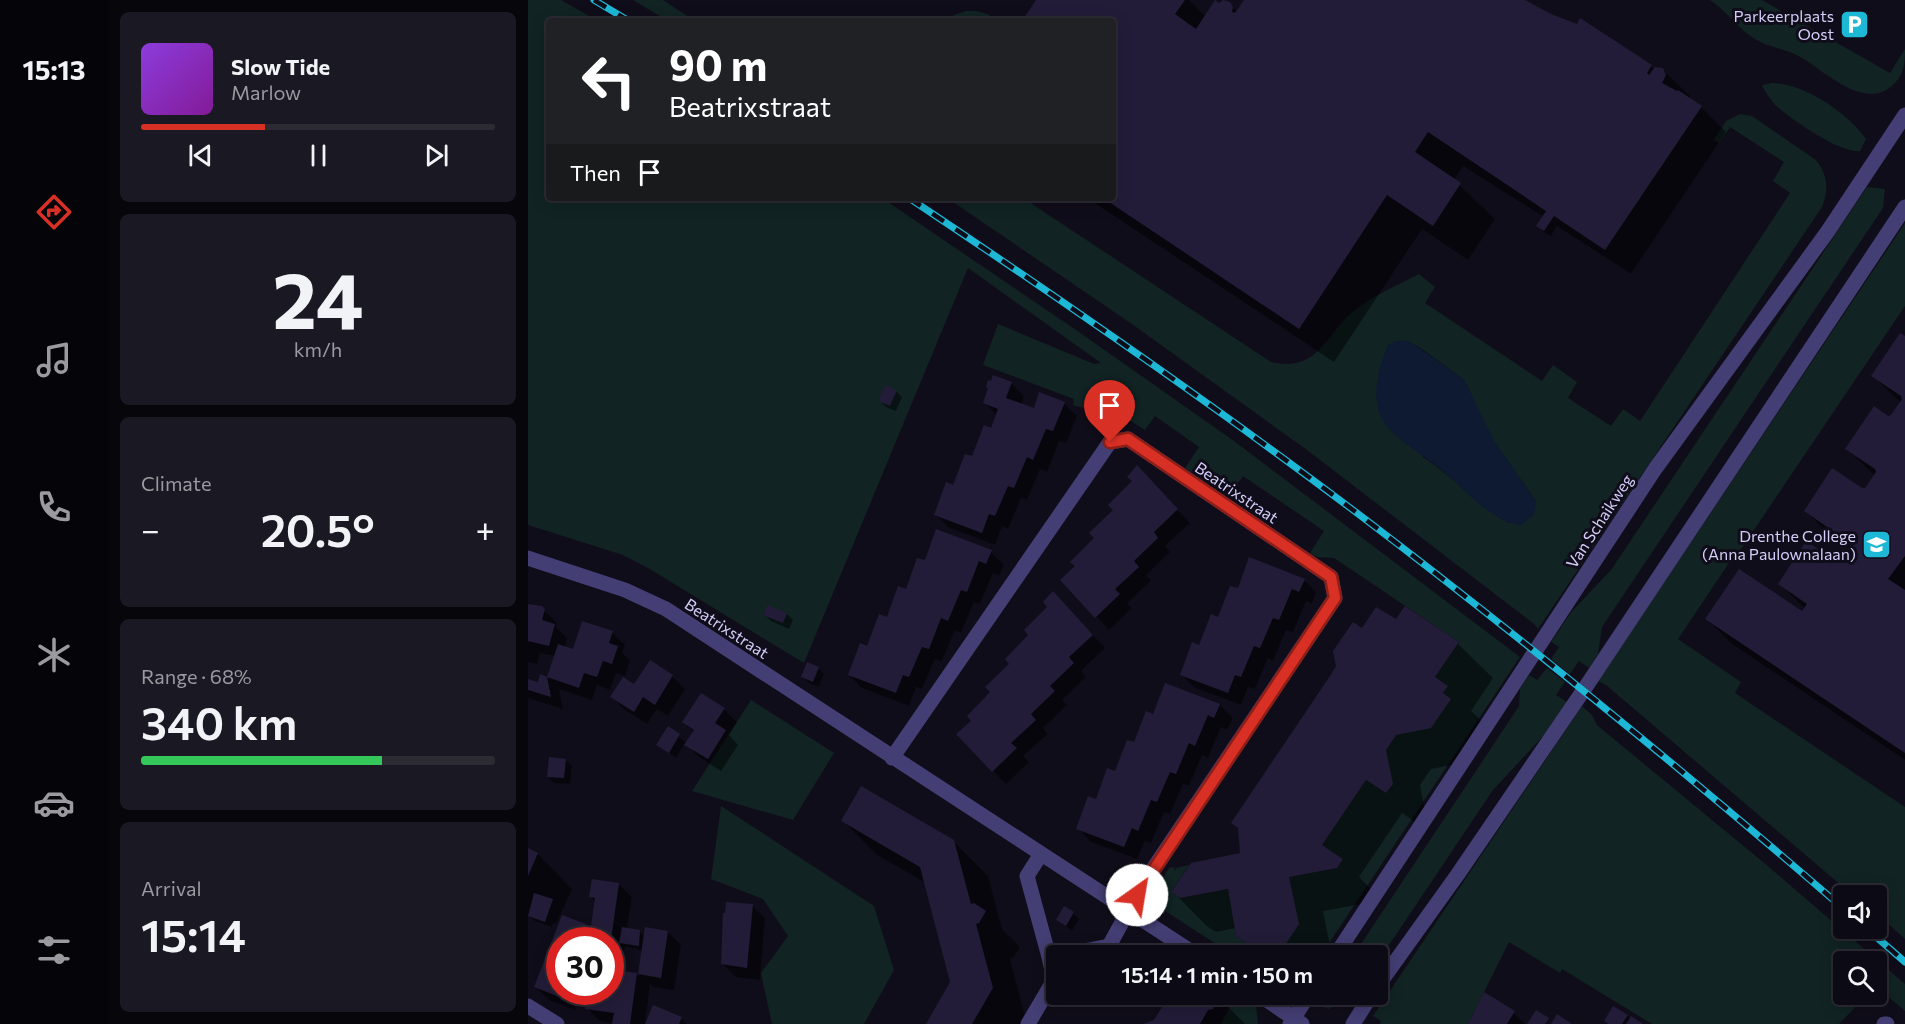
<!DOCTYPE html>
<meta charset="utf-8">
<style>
body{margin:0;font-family:Commissioner,sans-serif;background:#1a1822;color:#f1f3f6;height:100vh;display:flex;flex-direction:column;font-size:22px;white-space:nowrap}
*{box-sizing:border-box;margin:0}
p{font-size:20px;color:#9a9aa0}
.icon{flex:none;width:33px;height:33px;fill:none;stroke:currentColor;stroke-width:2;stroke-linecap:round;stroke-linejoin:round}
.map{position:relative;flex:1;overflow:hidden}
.details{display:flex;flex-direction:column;gap:12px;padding:12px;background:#07060b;width:420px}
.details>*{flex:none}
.top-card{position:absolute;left:18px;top:18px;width:570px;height:183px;border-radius:6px;box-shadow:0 3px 15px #0003,0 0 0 2px #2c2b34;background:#202124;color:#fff;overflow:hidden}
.fabs{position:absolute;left:1305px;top:885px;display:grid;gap:12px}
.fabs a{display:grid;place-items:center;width:54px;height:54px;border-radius:6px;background:#0c0a14;box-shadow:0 3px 15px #0003,0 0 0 2px #2c2b34;font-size:30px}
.speed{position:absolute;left:18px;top:927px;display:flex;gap:12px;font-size:30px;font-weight:700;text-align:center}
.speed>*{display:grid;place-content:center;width:78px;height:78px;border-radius:50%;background:#0c0a14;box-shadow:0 3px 15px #0003,0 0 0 2px #2c2b34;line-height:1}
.speed .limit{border:9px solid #d22;background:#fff;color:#111}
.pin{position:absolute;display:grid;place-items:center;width:51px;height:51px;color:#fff;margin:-62px -26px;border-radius:50% 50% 50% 0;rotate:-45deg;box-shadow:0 0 6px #0007}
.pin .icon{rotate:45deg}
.me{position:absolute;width:66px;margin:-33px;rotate:32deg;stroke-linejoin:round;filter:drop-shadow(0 0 4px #0008)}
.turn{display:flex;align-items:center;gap:21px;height:126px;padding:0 24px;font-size:27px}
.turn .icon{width:78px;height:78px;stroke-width:2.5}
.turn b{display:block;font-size:42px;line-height:51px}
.then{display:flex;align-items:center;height:57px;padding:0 24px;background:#0003;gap:12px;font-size:22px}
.big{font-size:45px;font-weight:600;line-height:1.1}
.details .card{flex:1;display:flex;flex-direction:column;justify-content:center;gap:9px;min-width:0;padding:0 21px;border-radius:9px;background:#1a1822}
.details .dial{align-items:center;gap:0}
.dial b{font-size:78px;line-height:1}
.song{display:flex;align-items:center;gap:18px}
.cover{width:72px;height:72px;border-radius:9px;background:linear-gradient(135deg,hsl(270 70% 55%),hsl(290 70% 35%))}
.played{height:6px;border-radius:3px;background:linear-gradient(90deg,#d93025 35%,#2c2b34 35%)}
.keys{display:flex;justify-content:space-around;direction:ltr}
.heat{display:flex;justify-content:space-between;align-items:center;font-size:33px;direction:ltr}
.charge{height:9px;border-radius:4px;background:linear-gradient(90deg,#34c759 68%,#2c2b34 0)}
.trip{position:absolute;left:518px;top:945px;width:342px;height:60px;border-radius:6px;background:#0c0a14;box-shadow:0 3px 15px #0003,0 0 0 2px #2c2b34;font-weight:600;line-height:60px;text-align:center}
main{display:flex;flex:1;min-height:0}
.menu{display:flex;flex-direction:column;width:108px;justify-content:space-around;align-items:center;background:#050408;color:#9a9aa0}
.menu .icon{width:42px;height:42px}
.menu .selected{color:#d93025}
.menu b{font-size:27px;color:#f1f3f6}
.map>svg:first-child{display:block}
.green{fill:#112323;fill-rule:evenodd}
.water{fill:#0e1932}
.shadow{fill:#0007;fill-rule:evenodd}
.building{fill:#231c38}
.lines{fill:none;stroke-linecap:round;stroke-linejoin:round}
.minor{stroke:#433e73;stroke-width:15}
.tertiary{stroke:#433e73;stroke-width:15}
.rail-casing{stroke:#1cb8d5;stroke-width:7}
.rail{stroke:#100d1a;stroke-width:4.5;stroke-dasharray:14;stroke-linecap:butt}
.route-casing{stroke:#8d1f18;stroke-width:15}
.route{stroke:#d93025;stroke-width:10}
.labels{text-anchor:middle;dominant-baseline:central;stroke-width:6;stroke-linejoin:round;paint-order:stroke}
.poi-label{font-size:16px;fill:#d4cdf8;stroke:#100d1a;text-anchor:end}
.street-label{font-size:16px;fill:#d4cdf8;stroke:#100d1a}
</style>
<main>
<nav class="menu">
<b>15:13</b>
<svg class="icon selected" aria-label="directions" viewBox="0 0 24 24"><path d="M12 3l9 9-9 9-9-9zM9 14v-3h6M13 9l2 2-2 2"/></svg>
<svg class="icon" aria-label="music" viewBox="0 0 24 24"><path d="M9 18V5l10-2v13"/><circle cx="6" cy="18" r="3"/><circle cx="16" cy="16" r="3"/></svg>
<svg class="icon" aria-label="phone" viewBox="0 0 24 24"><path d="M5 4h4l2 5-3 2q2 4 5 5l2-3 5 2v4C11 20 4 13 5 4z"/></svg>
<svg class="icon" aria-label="climate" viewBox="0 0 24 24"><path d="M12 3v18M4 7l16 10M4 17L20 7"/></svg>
<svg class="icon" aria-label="car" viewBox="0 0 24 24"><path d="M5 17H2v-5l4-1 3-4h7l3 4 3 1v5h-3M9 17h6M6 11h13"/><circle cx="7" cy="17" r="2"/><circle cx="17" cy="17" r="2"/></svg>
<svg class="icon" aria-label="filters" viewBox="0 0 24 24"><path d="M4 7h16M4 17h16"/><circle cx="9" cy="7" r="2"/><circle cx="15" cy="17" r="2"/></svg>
</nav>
<section class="details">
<div class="card">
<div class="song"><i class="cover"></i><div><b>Slow Tide</b><p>Marlow</p></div></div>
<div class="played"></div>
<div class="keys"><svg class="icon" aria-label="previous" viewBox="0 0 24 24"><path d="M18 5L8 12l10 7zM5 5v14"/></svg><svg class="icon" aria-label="pause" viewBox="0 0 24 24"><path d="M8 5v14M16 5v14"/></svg><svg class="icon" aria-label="next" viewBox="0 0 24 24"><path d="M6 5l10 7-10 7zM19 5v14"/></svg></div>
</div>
<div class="card dial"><b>24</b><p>km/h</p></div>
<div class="card"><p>Climate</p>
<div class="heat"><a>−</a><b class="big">20.5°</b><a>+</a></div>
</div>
<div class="card"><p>Range · 68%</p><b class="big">340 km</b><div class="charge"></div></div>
<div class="card"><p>Arrival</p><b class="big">15:14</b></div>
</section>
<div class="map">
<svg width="1377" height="1024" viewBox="0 0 1377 1024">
<rect width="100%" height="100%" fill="#100d1a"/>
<!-- green -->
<path class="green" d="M0 0H33L70 21H21V198H354L551 332 706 441 992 657 793 955H738L743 949 770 924 761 877 809 868 815 859 794 845 838 780 858 793 864 785 856 737 922 699 915 693 920 686 907 677 931 642 806 558 789 557 782 553 796 531 715 476 700 497 657 468 671 447 627 416 617 430 584 409 580 415 545 405 546 399 455 365 470 324 566 364 573 363 440 268 276 663 120 568 95 555 0 525Z
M105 0H135L167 21H140Z
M1182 0H1234L1362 73 1377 49C1377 65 1376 75 1364 86 1336 110 1299 73 1274 58 1260 49 1242 48 1227 39 1210 29 1199 11 1182 0Z
M438 11H448L462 15 458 21H420L426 15Z
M1244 83C1276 83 1321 114 1338 139L1332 151C1312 154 1263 119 1247 105 1242 99 1237 92 1234 85Z
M1212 114 1224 116 1288 160C1300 175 1301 190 1294 207L1010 629 1006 624 779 450 601 322 419 198H495L743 362C791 373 796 335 827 310 846 295 870 285 891 274L907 287 897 303 1014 381 1025 365 1049 382 1040 398 1083 426 1095 409 1112 421 1262 193 1245 181 1256 162 1202 127 1191 143 1186 140 1198 121ZM879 341 894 349 936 380 965 441 1008 501 981 523C950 505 926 477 895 457Z
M1339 187 1357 189 1355 208 1074 627 1070 654 1061 668 1051 661 1042 674 1023 659 1031 647 1023 642 1044 611 1083 570Z
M1377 223V306L1209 555 1207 554 1150 639 1213 682 1207 693 1377 807V939L1349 914 1348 896 1327 895 1315 887 1078 685 1070 681Z
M1019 668 1037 682 1028 695 1039 702 1018 733 965 790 849 963V956H825L991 706 992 689 1001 675 1009 680Z
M223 700 306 753 265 820 164 791Z
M1054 706 1064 715 1069 725 1241 867 1377 984V1011L1349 987 1348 962H1316V994L1339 995 1311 1024H1124L1034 969 1032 973 981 942 940 1024H852L853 1021 845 1016Z
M193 806 346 906 366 970 336 1024H244L233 973 260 936 235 899 183 879Z
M661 865 643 892 652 898 700 889 708 936 737 955H705L631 907 635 900 625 894 641 868 646 867 647 871 648 868Z
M799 994H826V995L801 1009 795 1007 794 1004Z
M696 995 704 997 706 995H711L728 1006 730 1024H693L703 1005 694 999Z"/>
<!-- water -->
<path class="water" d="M868 341H879L893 349 936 380 966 441 1008 501 1006 515 993 525C982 524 974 520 964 513 946 502 931 484 915 471 899 457 861 436 853 417 843 395 851 366 860 345Z"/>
<!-- shadow -->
<path class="shadow" d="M510 0H661L678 17 691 5 701 4 710 12 718 0H995L1123 66 1127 70 1136 71 1162 96V100L1173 107 1198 132 1103 274 1029 226 1023 236 1016 232 1010 226 1016 217 935 166 926 180 967 219 940 260 894 229 806 362 559 198H585V21H496Z
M1377 338V760L1204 644 1179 619 1274 613 1277 609 1252 584 1312 562 1321 549 1303 537 1278 511 1338 489 1347 476 1319 449 1360 417 1364 416 1373 403 1345 376Z
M483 383 496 396 493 405 507 410 536 403 549 416 538 443 531 441 519 472 512 469 499 500 493 498 480 529 474 526 467 545 420 527 407 514 464 430 469 416 457 403Z
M368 391 374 397 368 411 358 407 352 401Z
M622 481 662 523 637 546 642 552 618 575 623 581 599 603 604 608 581 630 534 580 549 566Z
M409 531 463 552 476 565 471 576 465 573 452 604 446 602 433 633 427 630 414 661 407 659 394 689 388 687 381 706 334 688 321 675 398 562Z
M775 579 788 592 784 604 778 601 765 632 758 630 745 661 740 658 727 689 720 687 713 705 667 688 654 675 710 590Z
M0 605 13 607 29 623 28 627 39 638 37 648 46 651 84 632 97 645 94 653 102 660 97 676 88 673 82 690 69 685 64 700 31 689 35 709 0 698V681L11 684 13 676 20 679 27 656 12 653 9 664 0 662Z
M538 606 577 648 553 671 558 677 534 700 539 705 515 728 520 734 495 756 501 762 478 784 465 771 445 721 464 692Z
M877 608 930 644 965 678 943 711 954 721 938 762 903 769 892 785 899 820 894 827 874 813 831 877 849 895 844 902 795 911 804 956H730L710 935 708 928 688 932 680 927 645 892 713 854 711 830 705 823 835 630 868 621Z
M259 614 265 620 261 629 243 621 237 615Z
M122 662 144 676 157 689 140 716 129 709 119 724 97 710 84 697 107 686Z
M290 668 296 674 291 687 281 683 274 677Z
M692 705 705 718 699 730 693 727 680 758 674 755 661 786 655 784 642 814 636 812 623 843 617 841 609 859 563 842 550 828 626 716Z
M196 709 209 722 201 735 210 745 193 771 171 757 157 743 148 758 130 744 140 729 159 743 166 732 156 722Z
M38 760 44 766 42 784 26 783 20 777Z
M315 821 425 841 460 876 474 929 492 947 486 957 482 959 499 1024H399L424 982 398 883 349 855Z
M0 849 10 854 44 889 28 924 25 923 24 927 7 921 0 915Z
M91 884 104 897 99 929 111 931 117 937 140 932 153 945 146 990 125 987 122 984 117 1024H86L72 1021 59 1008 62 992H87L90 977 82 976V940H32V992H54L47 1010 21 1000 7 986 35 917 57 926 63 931 68 902 63 897ZM97 946 115 951 111 977 108 974 93 972Z
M224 905 237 918 232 980 208 977 194 963Z
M545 913 551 919 544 931 530 919Z
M691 998 717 1024H618Z
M986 1013 997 1024H942Z
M1099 1016 1112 1024H1081L1077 1020Z
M153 1018 159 1024H119Z"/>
<!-- building -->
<path class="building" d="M508 0H657L647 14 668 29 687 0 691 3 695 0 702 2 705 7 704 12 707 13 716 0H997L1023 14 1049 24 1052 18 1124 65 1119 73 1121 75 1127 67 1135 68 1138 75 1134 83 1149 91 1150 90 1174 106 1077 250 1026 216 1016 231 1008 226 1018 211 900 132 887 152 933 183 905 226 859 195 771 329 575 198H585V21H494Z
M1372 333 1377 336V556L1360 579 1377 590V753L1177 619 1211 569 1274 611 1279 604 1250 584 1278 541 1309 561H1311L1322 545 1321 542 1276 511 1304 468 1334 488H1337L1348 472 1347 469 1317 449 1346 406 1360 416 1363 415 1374 399 1373 396 1343 376Z
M465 375 484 382 478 398 506 408 511 392 537 402 525 431 518 429 505 460 499 457 486 488 480 486 467 516 461 514 454 533 406 515 418 482 425 485 437 454 444 456 456 425 463 428 470 409 455 403 460 388 458 387 460 380 463 381Z
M357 385 369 390 362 406 350 401Z
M609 465 650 509 626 532 630 538 606 561 611 567 587 589 592 594 567 618 532 580 547 566 542 562 566 538 561 533 585 510 580 505 604 481 599 477Z
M408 529 464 550 458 564 451 561 439 592 433 590 420 621 413 618 401 649 394 647 381 677 375 675 368 693 320 675 332 643 339 646 351 614 359 617 370 586 378 589 389 558 397 560Z
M721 557 777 579 771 592 764 589 751 620 745 618 732 648 726 646 713 677 707 675 700 693 652 675 664 642 671 645 683 614 690 617 702 586 710 588Z
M525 591 565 635 541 657 546 663 522 686 527 691 503 714 508 720 483 743 489 748 464 772 428 734 443 721 439 716 462 692 457 687 481 664 477 659 500 635 496 630 519 607 515 602Z
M0 604 14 606 17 609 14 620 27 624 21 646 0 641Z
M239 605 259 613 255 623 235 615Z
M877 606 931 642 907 677 920 686 915 693 923 699 903 728 868 735 858 750 865 784 858 793 838 780 794 845 815 859 809 868 761 877 771 924 751 954 743 949 737 956 708 936 700 889 652 898 643 892 663 863 712 853 710 828 703 823 804 673 808 666 805 651 825 622 834 628 848 607 868 619Z
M54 621 85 631 81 643 90 646 84 664 75 661 69 677 56 673 51 688 19 677 23 697 0 690V679L10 682 12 674 19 677 30 644 45 649Z
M122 660 145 675 127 705 115 697 106 712 82 697 95 677 106 684Z
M279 662 291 667 285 682 273 677Z
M637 683 692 704 686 718 680 715 667 746 661 743 648 774 642 772 629 802 623 800 610 831 604 828 596 847 548 829 560 796 568 799 579 768 587 771 599 740 606 742 618 711 625 714Z
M173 693 197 708 187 723 198 730 180 759 156 745 166 730 154 722Z
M140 726 152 734 141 753 128 745Z
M21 757 38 759 36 778 19 777Z
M333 786 426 840 443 904 446 903 458 911 451 923 448 924 465 988 444 1024H398L422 982 392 867 313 821Z
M0 848 10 853 0 876Z
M64 879 91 883 83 940H61L67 898 61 897Z
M6 893 25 899 17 922 0 916Z
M198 902 225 904 219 968 193 964 195 913H197Z
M536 906 546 912 538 926 528 920Z
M34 915 58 924 55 940H32V992H36L34 998 6 987Z
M94 927 112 930 111 946 91 943Z
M117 927 140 931 133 978 110 974Z
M89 970 109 973 102 1024H84L86 1013 57 1009 60 992 86 991Z
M956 992 987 1011 979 1024H940Z
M640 994H688L692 997 685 1009 680 1010 672 1024H615L626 1020 639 999 638 998Z
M125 1005 154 1017 151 1024H117Z
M1085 1006 1100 1015 1094 1024H1081L1076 1021Z
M1008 1010 1021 1018 1017 1024H999Z
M1029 1014 1044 1024H1023Z
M1103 1016 1115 1024H1098Z"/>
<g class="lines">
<!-- minor -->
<path class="minor" d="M0 558 97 590 138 609 670 956
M364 758 582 442 600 439 803 577 807 598 615 884 581 946 531 956
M513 854 499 876 521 957
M730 994 774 1024
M0 1006 29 1024
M500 1024 526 980 521 957 528 956
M1356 1024H1359"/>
<!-- tertiary -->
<path class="tertiary" d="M807 956 1127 469 1300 231 1377 115
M849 987 930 874 1055 691 1377 207
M762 1024 781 994
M825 1024 844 994"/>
<defs>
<path id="rail" d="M66 0 101 21
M381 198C531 298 680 401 825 510 993 637 1156 771 1316 909
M1338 928 1377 962"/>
</defs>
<!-- rail casing -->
<use href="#rail" class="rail-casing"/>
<!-- rail -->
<use href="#rail" class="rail"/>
</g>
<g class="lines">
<defs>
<path id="route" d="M582 442 600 439 803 577 807 598 609 895"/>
</defs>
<!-- route casing -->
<use href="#route" class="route-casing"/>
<!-- route -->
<use href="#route" class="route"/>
</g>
<!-- icons -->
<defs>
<symbol id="parking-square" viewBox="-11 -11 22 22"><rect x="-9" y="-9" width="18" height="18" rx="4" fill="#1cb8d5" stroke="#100d1a"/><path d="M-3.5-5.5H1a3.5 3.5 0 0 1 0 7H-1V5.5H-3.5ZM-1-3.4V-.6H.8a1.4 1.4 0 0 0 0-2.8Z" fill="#fff"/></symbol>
<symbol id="university-square" viewBox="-11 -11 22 22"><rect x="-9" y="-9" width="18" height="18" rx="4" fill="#1cb8d5" stroke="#100d1a"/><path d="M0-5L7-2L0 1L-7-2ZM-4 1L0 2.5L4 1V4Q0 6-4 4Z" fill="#fff"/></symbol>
</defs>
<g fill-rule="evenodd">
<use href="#parking-square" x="1310" y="8" width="33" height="33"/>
<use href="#university-square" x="1332" y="528" width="33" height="33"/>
</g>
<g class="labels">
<!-- poi labels -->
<g class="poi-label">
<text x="1306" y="15">Parkeerplaats<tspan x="1306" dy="18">Oost</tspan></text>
<text x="1328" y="535">Drenthe College<tspan x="1328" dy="18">(Anna Paulownalaan)</tspan></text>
</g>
<!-- street labels -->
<g class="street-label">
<text transform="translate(709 492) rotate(34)">Beatrixstraat</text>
<text transform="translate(1071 521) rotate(-57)">Van Schaikweg</text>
<text transform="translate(199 628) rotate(33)">Beatrixstraat</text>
</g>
</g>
</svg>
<div class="fabs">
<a><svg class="icon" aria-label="sound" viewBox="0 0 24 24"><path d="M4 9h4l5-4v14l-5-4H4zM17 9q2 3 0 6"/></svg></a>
<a><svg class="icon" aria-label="search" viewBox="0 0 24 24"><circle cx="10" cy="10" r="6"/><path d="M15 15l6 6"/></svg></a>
</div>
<div class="speed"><div class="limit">30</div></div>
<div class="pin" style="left:582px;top:442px;background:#d93025"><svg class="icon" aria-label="arrive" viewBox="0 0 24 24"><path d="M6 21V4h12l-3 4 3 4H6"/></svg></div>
<svg class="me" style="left:609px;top:895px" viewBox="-20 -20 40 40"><circle r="19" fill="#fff"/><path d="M0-13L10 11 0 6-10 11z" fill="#d93025"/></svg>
<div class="trip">15:14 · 1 min · 150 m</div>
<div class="top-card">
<div class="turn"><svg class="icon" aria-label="left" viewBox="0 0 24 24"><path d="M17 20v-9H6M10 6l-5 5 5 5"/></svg><div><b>90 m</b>Beatrixstraat</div></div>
<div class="then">Then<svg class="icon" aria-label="arrive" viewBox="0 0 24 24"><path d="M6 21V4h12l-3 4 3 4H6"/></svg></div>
</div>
</div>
</main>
